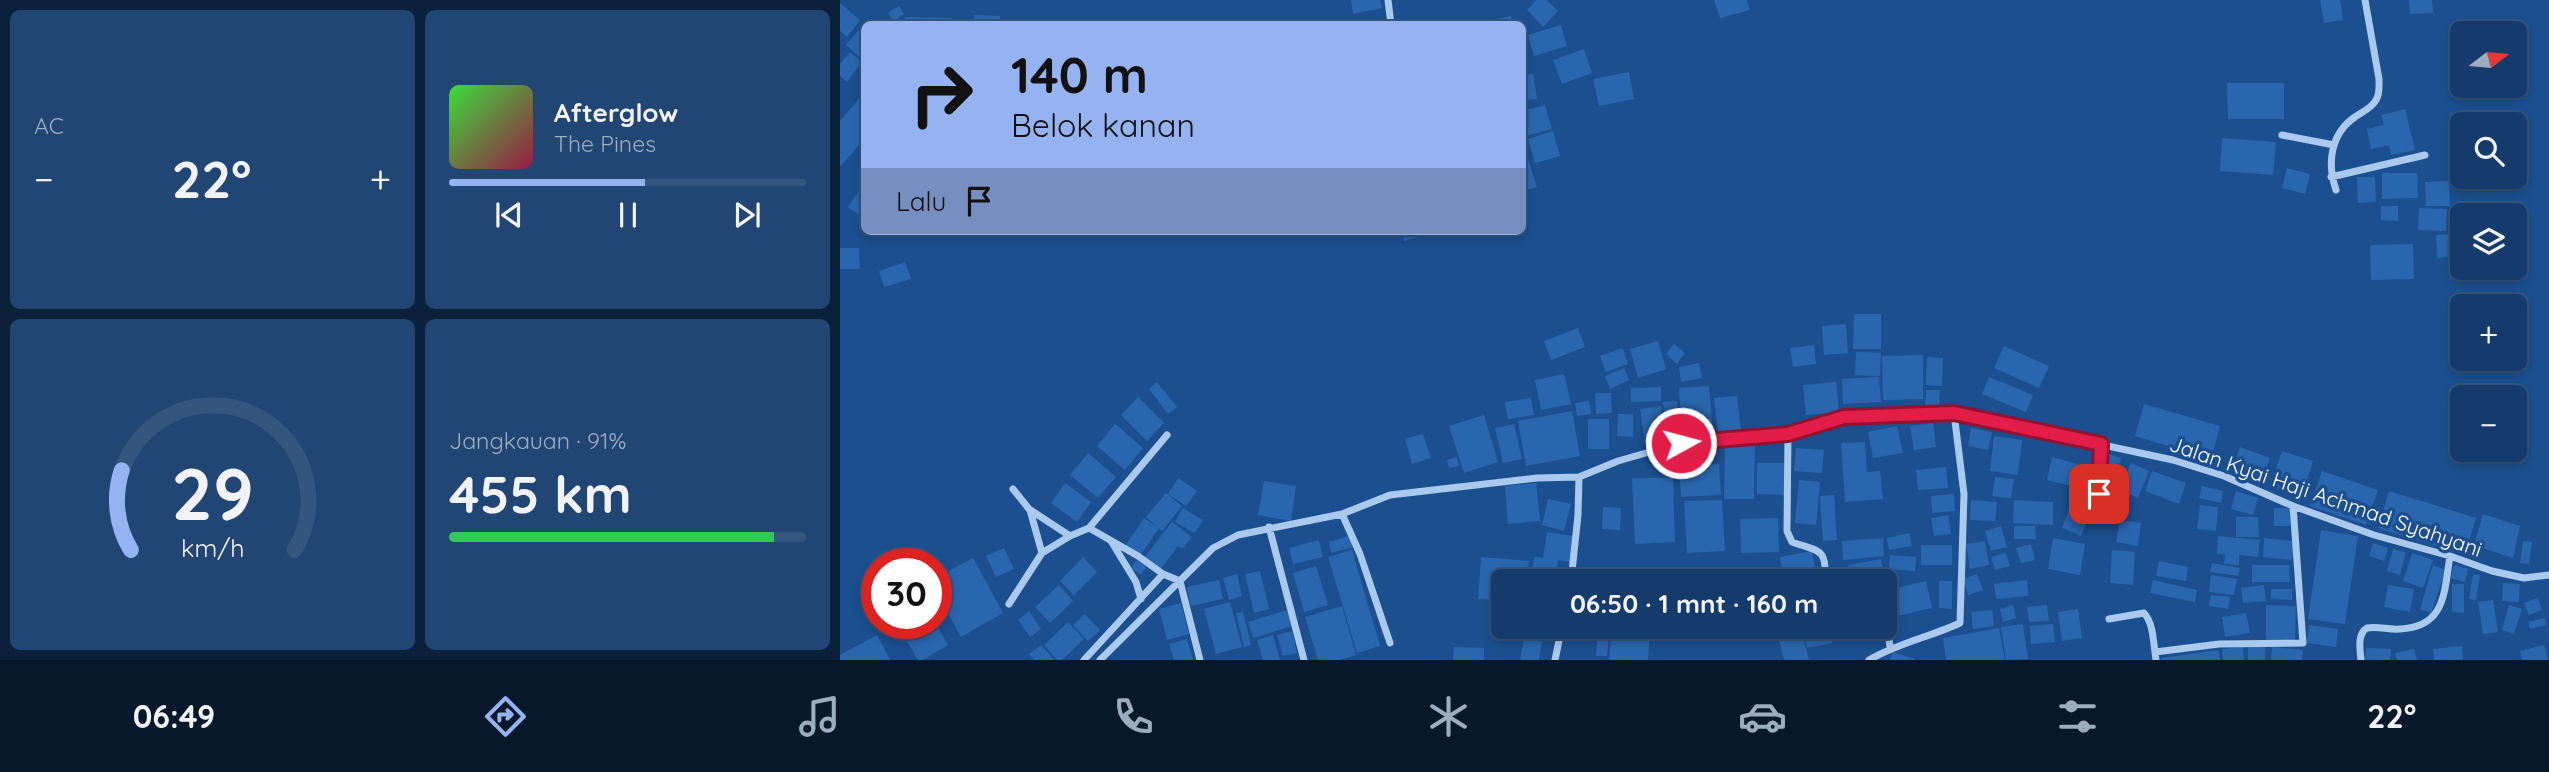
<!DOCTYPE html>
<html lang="id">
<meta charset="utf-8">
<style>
body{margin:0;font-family:Quicksand,sans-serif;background:#214673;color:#f1f3f6;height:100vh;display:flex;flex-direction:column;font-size:26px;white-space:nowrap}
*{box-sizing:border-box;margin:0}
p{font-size:23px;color:#9dadc1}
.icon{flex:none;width:38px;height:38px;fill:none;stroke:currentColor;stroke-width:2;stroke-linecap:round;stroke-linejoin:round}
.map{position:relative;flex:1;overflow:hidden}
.panel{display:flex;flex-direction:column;gap:10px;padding:10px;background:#0b203b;width:840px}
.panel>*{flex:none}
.top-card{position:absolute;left:21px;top:21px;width:665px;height:214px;border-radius:10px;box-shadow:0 4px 10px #0003,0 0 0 2px #33557e;background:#95b2f1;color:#111;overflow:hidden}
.needle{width:46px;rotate:74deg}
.controls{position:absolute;left:1610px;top:21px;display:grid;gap:14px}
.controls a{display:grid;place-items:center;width:77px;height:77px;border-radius:10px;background:#143b6b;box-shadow:0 4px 10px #0003,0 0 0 2px #33557e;font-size:35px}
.speed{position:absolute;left:21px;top:548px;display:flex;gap:14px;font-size:35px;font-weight:700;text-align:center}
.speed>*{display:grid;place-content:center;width:91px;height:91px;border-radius:50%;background:#143b6b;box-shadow:0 4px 10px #0003,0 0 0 2px #33557e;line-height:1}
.speed .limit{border:10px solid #d22;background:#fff;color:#111}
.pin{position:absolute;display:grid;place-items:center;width:60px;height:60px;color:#fff;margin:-30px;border-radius:14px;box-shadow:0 4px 10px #0006}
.me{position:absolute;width:77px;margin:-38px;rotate:83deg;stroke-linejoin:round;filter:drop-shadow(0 0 5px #0008)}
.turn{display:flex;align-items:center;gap:24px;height:147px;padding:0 35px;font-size:32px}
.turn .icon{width:91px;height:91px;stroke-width:2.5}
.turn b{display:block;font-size:49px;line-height:60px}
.then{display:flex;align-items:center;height:66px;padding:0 35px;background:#0003;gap:14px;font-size:26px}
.big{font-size:52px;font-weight:800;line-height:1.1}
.panel .card{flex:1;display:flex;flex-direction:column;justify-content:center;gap:10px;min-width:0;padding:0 24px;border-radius:10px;background:#214673}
.panel .dial{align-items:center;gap:0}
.dial svg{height:182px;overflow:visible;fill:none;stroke:#33557e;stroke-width:7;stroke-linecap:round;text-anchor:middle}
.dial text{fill:#f1f3f6;stroke:none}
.song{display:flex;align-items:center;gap:21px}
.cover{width:84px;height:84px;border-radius:10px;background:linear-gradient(135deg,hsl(120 70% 55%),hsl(340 70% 35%))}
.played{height:7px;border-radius:4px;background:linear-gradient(90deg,#95b2f1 55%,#33557e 55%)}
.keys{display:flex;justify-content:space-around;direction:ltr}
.heat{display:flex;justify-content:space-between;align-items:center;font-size:38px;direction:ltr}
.charge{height:10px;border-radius:5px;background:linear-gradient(90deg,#34c759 91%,#33557e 0)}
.panel .tiles{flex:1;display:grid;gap:10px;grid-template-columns:repeat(2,1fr)}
.trip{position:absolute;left:651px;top:569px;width:406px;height:70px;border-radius:10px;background:#143b6b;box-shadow:0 4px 10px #0003,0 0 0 2px #33557e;font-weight:800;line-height:70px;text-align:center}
.menu{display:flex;height:112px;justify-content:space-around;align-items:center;background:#08182b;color:#9dadc1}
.menu .icon{width:49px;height:49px}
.menu .selected{color:#95b2f1}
.menu b{font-size:32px;color:#f1f3f6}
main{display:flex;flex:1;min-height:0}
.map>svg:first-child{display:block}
.building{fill:#2a66ad}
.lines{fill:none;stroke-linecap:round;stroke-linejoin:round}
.minor{stroke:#a9c9ee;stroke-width:7}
.route-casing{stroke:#92132f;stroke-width:18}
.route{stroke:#e11d48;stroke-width:12}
.labels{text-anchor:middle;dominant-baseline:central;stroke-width:7;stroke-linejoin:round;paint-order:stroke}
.street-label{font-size:21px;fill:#fff;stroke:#1b4f8f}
</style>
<main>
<section class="panel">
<div class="tiles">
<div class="card"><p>AC</p>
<div class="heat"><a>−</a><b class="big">22°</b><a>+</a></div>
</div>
<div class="card">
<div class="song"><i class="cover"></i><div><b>Afterglow</b><p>The Pines</p></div></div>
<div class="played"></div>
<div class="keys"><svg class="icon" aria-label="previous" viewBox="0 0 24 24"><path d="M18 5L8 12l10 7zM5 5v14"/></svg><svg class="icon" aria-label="pause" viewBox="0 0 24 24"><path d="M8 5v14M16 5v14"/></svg><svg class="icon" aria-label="next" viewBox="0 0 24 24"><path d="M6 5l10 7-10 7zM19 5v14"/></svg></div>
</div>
<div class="card dial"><svg viewBox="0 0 100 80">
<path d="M14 69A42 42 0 1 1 86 69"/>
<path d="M14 69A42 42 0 0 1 10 34" stroke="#95b2f1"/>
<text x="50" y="56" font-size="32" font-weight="700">29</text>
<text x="50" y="72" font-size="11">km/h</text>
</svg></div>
<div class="card"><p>Jangkauan · 91%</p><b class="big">455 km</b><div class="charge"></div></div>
</div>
</section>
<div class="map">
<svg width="1709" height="660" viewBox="0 0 1709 660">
<rect width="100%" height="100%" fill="#1b4f8f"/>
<!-- building -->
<path class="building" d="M511 0H540L542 8 513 14Z
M696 0H707L718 11 703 27 687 10Z
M874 0H907L910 10 880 18Z
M1480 0H1500L1503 20 1484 23Z
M1569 0H1592L1593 13 1570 14Z
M0 3 20 20 7 37 0 31Z
M59 6 64 14 53 22 48 13Z
M134 15 160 16 159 24H134Z
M671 16 673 24H649L648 21Z
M65 17 112 18V24H65Z
M721 25 727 46 694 56 688 35Z
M22 26 24 29V61L6 45Z
M744 49 752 73 722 84 713 60Z
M10 52 22 62 7 82 0 76V64Z
M789 72 794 99 759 106 753 79Z
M693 74 697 99 682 101V75Z
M1387 83H1444V119H1388Z
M24 93V139L0 167V121Z
M705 105 712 129 685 136 682 111Z
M1565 109 1575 150 1551 155 1549 145 1531 149 1527 129 1544 125 1541 115Z
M713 131 720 156 695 163 688 139Z
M1382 138 1436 142 1433 175 1380 171Z
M682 140 697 187 682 191Z
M1447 168 1470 174 1465 194 1442 188Z
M1542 173H1577L1578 198 1542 199Z
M1517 177H1535L1536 202 1518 203Z
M1609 181 1610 206H1586L1585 182Z
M24 184V218L8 207Z
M1541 206H1558V221L1541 220Z
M1630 206 1631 215H1622V232H1611L1610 207Z
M1579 208 1607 209 1606 231 1578 230Z
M561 231H584L586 235 564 241Z
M1620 234 1621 256 1597 258 1596 235Z
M1573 244 1574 279 1531 280 1530 245Z
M0 248H19L20 269H0Z
M65 262 71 279 44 287 39 271Z
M1014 314H1041V349H1013Z
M1006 324 1008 353 984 355 982 326Z
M738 328 745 347 711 360 704 341Z
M818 341 826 369 798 378 790 349Z
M834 344 845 353 837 364 826 354Z
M974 345 976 364 953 367 950 348Z
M1164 346 1209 366 1199 388 1154 368Z
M783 348 788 364 766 372 760 356Z
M1016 352 1041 353 1040 376 1015 375Z
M1083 355V399L1043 400 1042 356Z
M1087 357 1103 358 1102 386 1086 385Z
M859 363 862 378 841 382 839 367Z
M784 368 789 380 770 389 765 376Z
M724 374 731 404 701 410 695 380Z
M1039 377 1041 402 1003 404 1002 379Z
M1149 377 1193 395 1186 412 1142 394Z
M317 382 337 407 328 414 309 389Z
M996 382 999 412 966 415 963 385Z
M869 386 873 433 842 436 839 388Z
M821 387V401L791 402V388Z
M1086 390H1100L1099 407H1085Z
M755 393H771L772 413 756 414Z
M897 396 901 431 878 433 874 398Z
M298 397 324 423 307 441 281 415Z
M691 398 694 415 668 419 665 402Z
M749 401 751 414 737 416 735 403Z
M837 401 841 433 826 434 823 402Z
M1304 404 1380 426 1371 459 1295 436Z
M821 406 826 441 805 443 800 409Z
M732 411 740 456 686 466 678 421Z
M778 414H793V437L777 436Z
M644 415 658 462 624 473 609 426Z
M748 419H769V449H748Z
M1093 423 1096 447 1074 450 1070 426Z
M275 424 303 448 285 470 257 446Z
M674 424 682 459 663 463 655 428Z
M1057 426 1063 453 1033 458 1028 432Z
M1131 428 1152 432 1148 450 1128 446Z
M583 434 591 458 572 464 565 439Z
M1154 436 1182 440 1178 475 1150 471Z
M1025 442 1027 472 1040 471 1043 499 1005 502 1001 443Z
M885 443H915L914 499H884Z
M1400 447 1430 458 1423 479 1393 469Z
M956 448 984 450 982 473 954 471Z
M1442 451 1473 461 1462 497 1430 486Z
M248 453 276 477 258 498 230 475Z
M1268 454 1281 458 1274 484 1261 480Z
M617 457 619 466 609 468 607 460Z
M1212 457 1259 470 1253 492 1207 480Z
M917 463H944V495L917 494Z
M1291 463 1309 471 1298 498 1280 490Z
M879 464 881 495 841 497 839 466Z
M1106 467 1108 488 1078 490 1076 470Z
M1312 471 1346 483 1339 504 1305 491Z
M1482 471 1538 490 1526 525 1470 506Z
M1155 477 1174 479 1171 498 1152 496Z
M338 478 357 491 346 506 328 494Z
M792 478H833L835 542 795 544Z
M959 480 980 482 976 525 955 523Z
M424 481 456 486 451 521 418 515Z
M225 483 251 502 237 522 211 503Z
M696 483 700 521 668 524 665 486Z
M1362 486 1383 491 1381 503 1359 498Z
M1396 491 1418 498 1413 515 1391 509Z
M1549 491 1636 518 1625 555 1538 528Z
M326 493 342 506 322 531 306 517Z
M1114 494 1115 511 1092 513 1091 496Z
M994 495 997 540 983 541 980 496Z
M708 499 731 504 724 531 702 525Z
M1233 499 1253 507 1241 536 1222 528Z
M882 500 885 551 847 553 844 501Z
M1131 500 1157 502 1155 521 1130 520Z
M1174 500 1213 502V525L1173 523Z
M1360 505 1378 507 1376 531 1357 529Z
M763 507 781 508 780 530 762 529Z
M343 508 363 520 355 533 335 522Z
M1434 508H1450V526H1434Z
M1643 514 1680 526 1673 558 1634 545Z
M1108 515 1111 534 1094 536 1091 518Z
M1396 517H1418L1419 537H1396Z
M304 518 319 528 300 556 285 546Z
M938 518 939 552 901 553 900 519Z
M1280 520 1301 523 1298 546 1276 542Z
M332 522 352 537 342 549 338 546 320 570 304 558Z
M1161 526 1167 547 1151 551 1145 531Z
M1174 526H1195L1196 539H1174Z
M1481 530 1518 536 1505 624 1468 619Z
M707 532 734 536 730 562 718 560 715 581H691L694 557 703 558Z
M1069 533 1072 546 1049 550 1047 538Z
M509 536 513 547 491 553 489 542Z
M1378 536 1420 540 1418 557 1399 555V565L1384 564 1385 554H1377Z
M1043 538 1044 556 1003 560 1002 541Z
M1213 538 1245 544 1240 575 1208 569Z
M1424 538 1454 541 1452 560 1423 557Z
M479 540 483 557 453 564 449 548Z
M1145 541 1149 565 1130 569 1126 544Z
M1683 541 1692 542 1689 564 1680 563Z
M1533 543 1548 548 1544 561 1529 556Z
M1191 544 1195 560 1181 563 1176 548Z
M1081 545H1112V565H1081Z
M164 548 174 569 156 577 146 556Z
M1553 549 1566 552 1560 575 1547 571Z
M512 550 540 646 517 653 488 557Z
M1272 550 1295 552 1293 585 1270 583Z
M972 551 977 581H944L940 557Z
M1166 553 1170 566 1155 570 1151 557Z
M1572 553 1593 560 1583 588 1563 581Z
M1050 555 1076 557 1075 571 1049 569Z
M243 557 257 572 234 595 220 581Z
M641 557 689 561 687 581 659 579 657 600 638 599Z
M133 558 163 613 121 637 96 592V578Z
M1041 559 1044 581H1010L1008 565Z
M297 560 306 567 301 575 291 568Z
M1319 561 1348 567 1346 581 1316 576Z
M1372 563 1400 568 1398 576 1370 572Z
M1412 565H1449L1450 582H1412Z
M1593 565 1606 570 1591 613 1580 609Z
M1614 565 1628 569 1625 582 1611 578Z
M476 566 488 605 464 612 453 573Z
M420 571 429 609 414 613 405 574Z
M750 573 765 574V581H749Z
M810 573V581H770V576Z
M397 574 402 596 389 600 383 578Z
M1137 574 1143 590 1128 595 1123 579Z
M1633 574 1640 575 1636 600 1629 599Z
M1371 575 1397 579 1394 595 1369 592Z
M379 580 383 599 351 606 347 587Z
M1187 580 1188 596 1156 599 1154 584Z
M1313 580 1357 590 1355 602 1310 593Z
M1086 581 1092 608 1053 617 1047 590Z
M1099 581H1112V609L1099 608Z
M1663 583 1680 584 1679 602 1662 601Z
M1612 584H1624V613L1612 612Z
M219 585 233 601 210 623 195 607Z
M1424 585 1426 601 1403 603 1401 588Z
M1548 585 1574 589 1570 612 1544 607Z
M1431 589H1452V600L1431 599Z
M1371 595 1390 597 1388 609 1369 606Z
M1698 598 1702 610 1689 615 1684 603Z
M1653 600 1658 632 1643 634 1638 602Z
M390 602 402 647 376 654 364 609Z
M341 603 349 634 327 640 319 609Z
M1173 605 1176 618 1163 622 1160 609Z
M1207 605 1209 621 1189 622 1187 607Z
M1426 605 1456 606 1455 642 1426 641Z
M1669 605 1682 609 1674 634 1662 630Z
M502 606 516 655 500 660H478L465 617Z
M1238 609 1242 638 1222 641 1218 612Z
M447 610 452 626 413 638 408 622Z
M1152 610 1154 626 1133 629 1131 612Z
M189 611 201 629 190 637 178 620Z
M403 612 411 645 404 647 396 613Z
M1406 613 1410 633 1385 637 1382 617Z
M245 614 260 630 248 641 233 625Z
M1705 618 1706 625 1690 629 1688 622Z
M228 622 244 639 222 660H217L204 645Z
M56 623H95L108 645 83 660H78Z
M1183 624 1188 659 1166 660 1161 627Z
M1213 624 1215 642 1191 644 1190 626Z
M1469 625 1498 629 1496 647 1467 643Z
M687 626H705L704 635 687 632Z
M758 626H770L767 656H756Z
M772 626H810L808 660H769Z
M970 626H989L992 643 967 648 964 628Z
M1159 628 1165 660H1106L1103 638Z
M961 629 969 660H944L938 635Z
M452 631 457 653 443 656 437 635Z
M37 635 50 660H0V655Z
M433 635 440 660H423L417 640Z
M684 638 702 641 699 660H680Z
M347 639 353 660H334L329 644Z
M201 645 214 660H194L189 654Z
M1704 645 1708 660H1682L1680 651Z
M1408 646H1425V660H1408Z
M1622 646 1623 660H1594L1593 649Z
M614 647 644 648V660H613Z
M1403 647 1404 660H1383L1382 649Z
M1432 647 1463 650 1462 660H1431Z
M1526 648 1551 649 1550 660H1525Z
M1574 649 1577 660H1557L1555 653Z
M1378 650 1380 660H1321V658Z
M1053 652 1075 659V660H1050Z"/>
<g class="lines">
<!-- minor -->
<path class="minor" d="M548 0 551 24
M1442 135 1494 145
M1491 177 1585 155
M1496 190C1487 164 1490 134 1515 117 1522 112 1532 108 1536 100 1540 94 1539 85 1539 79L1525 0
M948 434 947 531 952 542C979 552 987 547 985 581
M173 489 189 509 230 536
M190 510 202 553
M502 514 520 554 550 643
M1258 518 1261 444
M429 527 464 660
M249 528 298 556 323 574 340 581 360 660
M271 541 296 582 301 599
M731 581 738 515 739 477 778 461 841 443 948 434 1004 417 1114 413 1333 460 1384 476 1453 506 1534 535 1610 556 1652 571 1684 578 1709 575
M169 604 202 553 230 536 249 528 327 435
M1269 619 1304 613C1313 623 1313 639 1315 652
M993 626 995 633 1000 635 1044 626
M1044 626 1048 631 1050 647
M244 660 323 574
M260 660 373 548 398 535 502 514 550 495 697 478 739 477
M715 660 722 626
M1029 660C1058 643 1090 637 1120 623L1124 494 1114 413
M1316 660 1315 652 1379 644 1463 643 1453 506
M1521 660C1520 649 1517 634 1527 628 1538 626 1549 630 1560 629 1606 627 1604 592 1610 556"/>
</g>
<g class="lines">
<defs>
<path id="route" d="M841 443 948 434 1004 417 1114 413 1261 444 1259 494"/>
</defs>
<!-- route casing -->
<use href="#route" class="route-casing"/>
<!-- route -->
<use href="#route" class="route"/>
</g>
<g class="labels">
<!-- street labels -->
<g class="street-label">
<text transform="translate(1486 496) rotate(19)">Jalan Kyai Haji Achmad Syahyani</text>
</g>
</g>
</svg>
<div class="controls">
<a><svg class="needle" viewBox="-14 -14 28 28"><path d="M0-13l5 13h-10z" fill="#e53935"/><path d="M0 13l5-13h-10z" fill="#9dadc1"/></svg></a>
<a><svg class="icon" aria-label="search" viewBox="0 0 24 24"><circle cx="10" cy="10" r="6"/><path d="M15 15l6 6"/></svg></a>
<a><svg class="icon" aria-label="layers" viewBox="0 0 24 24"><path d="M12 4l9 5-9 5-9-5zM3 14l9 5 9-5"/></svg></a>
<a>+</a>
<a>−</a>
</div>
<div class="speed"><div class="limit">30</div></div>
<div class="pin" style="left:1259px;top:494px;background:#d93025"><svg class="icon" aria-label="arrive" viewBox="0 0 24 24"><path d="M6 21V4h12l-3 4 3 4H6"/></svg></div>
<svg class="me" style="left:841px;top:443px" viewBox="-20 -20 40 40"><circle r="17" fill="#e11d48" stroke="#fff" stroke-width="3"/><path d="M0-11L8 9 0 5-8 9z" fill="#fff"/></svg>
<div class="trip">06:50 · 1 mnt · 160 m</div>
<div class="top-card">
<div class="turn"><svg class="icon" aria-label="right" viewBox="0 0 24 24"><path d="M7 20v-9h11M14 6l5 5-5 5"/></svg><div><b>140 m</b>Belok kanan</div></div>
<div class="then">Lalu<svg class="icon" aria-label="arrive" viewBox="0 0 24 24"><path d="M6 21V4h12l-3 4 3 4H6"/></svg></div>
</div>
</div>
</main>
<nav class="menu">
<b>06:49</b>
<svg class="icon selected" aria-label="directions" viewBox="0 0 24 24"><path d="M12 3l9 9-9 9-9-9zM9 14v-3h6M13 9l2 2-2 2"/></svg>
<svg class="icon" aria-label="music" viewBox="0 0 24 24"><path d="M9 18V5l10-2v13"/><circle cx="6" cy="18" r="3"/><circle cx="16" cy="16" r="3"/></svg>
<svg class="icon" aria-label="phone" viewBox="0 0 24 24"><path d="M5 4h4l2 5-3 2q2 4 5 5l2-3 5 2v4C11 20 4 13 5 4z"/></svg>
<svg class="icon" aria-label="climate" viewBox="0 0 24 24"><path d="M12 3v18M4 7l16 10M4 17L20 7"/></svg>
<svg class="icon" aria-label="car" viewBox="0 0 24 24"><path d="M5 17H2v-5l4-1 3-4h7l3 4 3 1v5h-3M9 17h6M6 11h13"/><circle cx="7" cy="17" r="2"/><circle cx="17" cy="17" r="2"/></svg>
<svg class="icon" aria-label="filters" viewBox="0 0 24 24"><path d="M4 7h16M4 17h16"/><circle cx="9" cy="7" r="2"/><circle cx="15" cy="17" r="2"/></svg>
<b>22°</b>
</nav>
